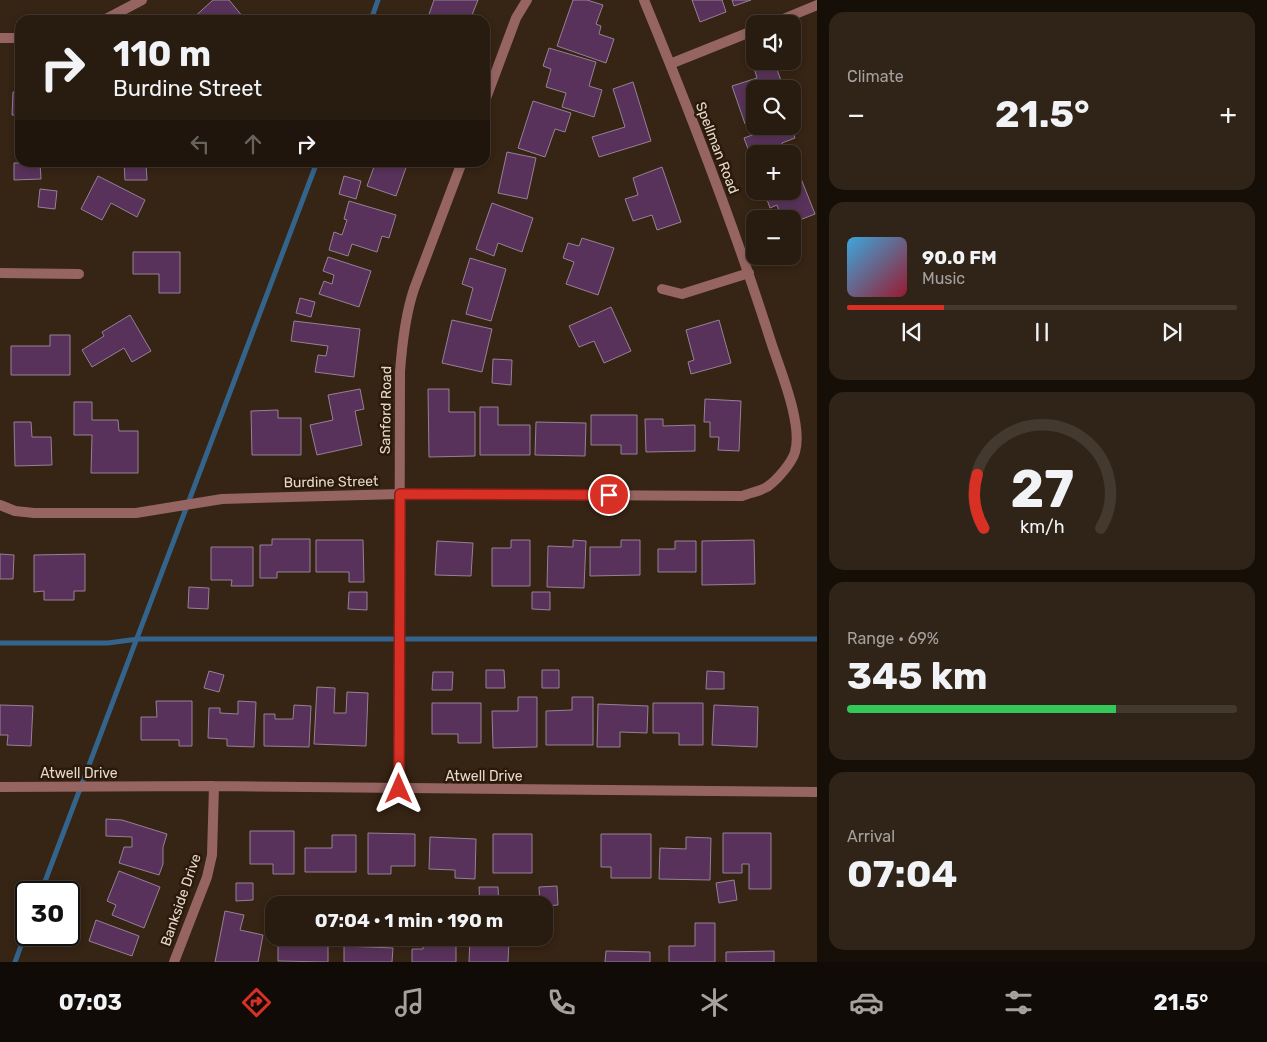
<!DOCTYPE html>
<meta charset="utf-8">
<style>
body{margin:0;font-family:Rubik,sans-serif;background:#302418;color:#f1f3f6;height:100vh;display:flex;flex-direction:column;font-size:19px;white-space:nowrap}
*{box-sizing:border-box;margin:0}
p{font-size:16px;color:#a5a19e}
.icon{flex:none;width:28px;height:28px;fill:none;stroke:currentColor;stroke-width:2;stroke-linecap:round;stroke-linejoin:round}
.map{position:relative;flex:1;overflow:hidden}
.sheet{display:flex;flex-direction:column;gap:12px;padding:12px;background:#160f08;width:450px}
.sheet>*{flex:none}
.top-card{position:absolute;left:15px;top:15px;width:475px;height:152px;border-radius:15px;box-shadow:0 2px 8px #0003,0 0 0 1px #44392f;background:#281b0f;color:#f1f3f6;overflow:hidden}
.controls{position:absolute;left:746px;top:15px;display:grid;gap:10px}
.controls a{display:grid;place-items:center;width:55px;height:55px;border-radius:10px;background:#281b0f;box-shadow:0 2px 8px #0003,0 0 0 1px #44392f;font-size:25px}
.speed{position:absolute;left:15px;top:881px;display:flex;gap:10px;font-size:25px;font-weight:700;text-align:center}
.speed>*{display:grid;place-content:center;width:65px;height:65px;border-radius:50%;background:#281b0f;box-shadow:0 2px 8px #0003,0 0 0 1px #44392f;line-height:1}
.speed .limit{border:2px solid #111;border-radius:8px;background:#fff;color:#111}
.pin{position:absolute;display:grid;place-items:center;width:42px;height:42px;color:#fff;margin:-21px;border:2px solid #fff;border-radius:50%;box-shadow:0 1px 5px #0007}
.me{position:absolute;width:55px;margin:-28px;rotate:0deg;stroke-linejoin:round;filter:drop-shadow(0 0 4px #0008)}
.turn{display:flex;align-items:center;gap:18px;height:105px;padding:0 15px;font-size:22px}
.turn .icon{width:65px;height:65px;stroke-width:2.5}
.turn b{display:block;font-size:35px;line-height:42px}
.lanes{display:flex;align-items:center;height:48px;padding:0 15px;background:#0003;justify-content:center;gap:25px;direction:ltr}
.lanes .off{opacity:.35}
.big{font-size:38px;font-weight:700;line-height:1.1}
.sheet .widget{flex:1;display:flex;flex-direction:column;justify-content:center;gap:8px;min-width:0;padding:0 18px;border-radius:15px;background:#302418}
.sheet .dial{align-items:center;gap:0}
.dial svg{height:130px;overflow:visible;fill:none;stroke:#44392f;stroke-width:7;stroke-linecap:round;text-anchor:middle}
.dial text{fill:#f1f3f6;stroke:none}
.song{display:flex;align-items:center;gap:15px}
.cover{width:60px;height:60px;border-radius:8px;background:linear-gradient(135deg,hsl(200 70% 55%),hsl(350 70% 35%))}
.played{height:5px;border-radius:2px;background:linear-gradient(90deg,#d93025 25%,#44392f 25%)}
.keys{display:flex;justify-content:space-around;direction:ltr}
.heat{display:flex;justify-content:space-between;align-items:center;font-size:28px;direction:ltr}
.charge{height:8px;border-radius:4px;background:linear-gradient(90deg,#34c759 69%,#44392f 0)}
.trip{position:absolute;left:265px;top:896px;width:288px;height:50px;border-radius:15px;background:#281b0f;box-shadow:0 2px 8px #0003,0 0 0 1px #44392f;font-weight:700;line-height:50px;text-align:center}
.dock{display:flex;height:80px;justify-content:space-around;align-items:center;background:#100b06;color:#a5a19e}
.dock .icon{width:35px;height:35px}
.dock .active{color:#d93025}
.dock b{font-size:22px;color:#f1f3f6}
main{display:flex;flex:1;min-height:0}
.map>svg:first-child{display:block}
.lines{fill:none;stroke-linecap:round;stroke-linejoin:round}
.stream{stroke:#34648b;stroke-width:5}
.building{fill:#58325a;stroke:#958196}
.minor{stroke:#966562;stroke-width:10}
.route-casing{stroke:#8d1f18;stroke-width:12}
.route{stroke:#d93025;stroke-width:9}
.labels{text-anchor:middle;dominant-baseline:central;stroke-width:5;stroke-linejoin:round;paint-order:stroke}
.street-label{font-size:14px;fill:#e5d9cf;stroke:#2b1a0a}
</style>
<main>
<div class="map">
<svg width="817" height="962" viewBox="0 0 817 962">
<rect width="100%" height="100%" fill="#362414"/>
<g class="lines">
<!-- stream -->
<path class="stream" d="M371 20 378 0
M0 643H108L138 639H817
M41 892 317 162
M15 962 26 932"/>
</g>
<!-- building -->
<path class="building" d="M213 0H229L243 17 240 20H193L192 19Z
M434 0H478L470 20H427Z
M573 0H587L603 5 596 24 601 26 599 34 614 39 606 63 557 46Z
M692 0H722L726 12 700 22Z
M732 0H751L734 6Z
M549 48 596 62 589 86 602 90 594 117 562 107 566 93 546 87 551 69 543 66Z
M774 61 783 86H782L783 89H755V120L745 124 732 86 757 78 754 68Z
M633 82 651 141 599 157 592 137 625 127 613 89Z
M13 92H20V115H12Z
M533 101 571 113 565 132 555 129 545 157 518 148Z
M777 126H791L795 138 782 143 785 154H755V168L744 138Z
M507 152 536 158 527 199 498 193Z
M371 162H408L396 196 367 186 375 164Z
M14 163H40L41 179 14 180Z
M124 163H146L147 180H125Z
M662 167 681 222 657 230 652 215 633 221 625 199 638 195 633 178Z
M98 176 145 200 137 217 111 203 102 220 81 209Z
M344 176 361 181 356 199 339 194Z
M800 176 815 214 792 223V219H782L777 205 770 208 764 191H792V179Z
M40 189 57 191 55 209 38 207Z
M349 201 396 215 389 238 382 236 377 252 352 244 348 256 329 250 334 232 342 235 347 220 344 219Z
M492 203 533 218 522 252 498 243 494 256 476 249Z
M582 238 614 248 598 295 566 284 574 262 563 258 568 243 579 246Z
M133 252H180V293H159V274H133Z
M328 257 371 271 359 307 319 294 324 281 332 284 334 275 323 271Z
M470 258 506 269 491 321 466 314 473 288 462 284Z
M300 298 315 302 311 317 296 313Z
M611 307 631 351 604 363 594 341 579 347 569 326Z
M130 315 151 351 132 362 124 348 92 367 82 350 104 336 102 332Z
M452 320 492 329 482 372 442 363Z
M719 320 731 363 691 374 688 362 694 360 686 330Z
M294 321 360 329 354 377 315 372 318 355 326 356 328 346 291 341Z
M50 335H70V375H11V346H50Z
M493 359 512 360 511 385 492 383Z
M360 389 364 409 355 411 362 445 317 455 310 425 333 420 328 395Z
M428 389H449V412H475V456L429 457Z
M705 399 741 401 739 451 718 450 719 437H710V422H704Z
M74 402H92V420H118L119 431H138V473H91L92 435H74Z
M480 407H498V425H530V455H480Z
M278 410V418H301V455H252L251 411Z
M591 415H637V454H621V445H591Z
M645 419H663V426L695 425V451L646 452Z
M14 422H31L32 437H51L52 465 15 466Z
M536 422 586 423 585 456 535 455Z
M272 539H310V572H277V578H260V545H272Z
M316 540H363L364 582H349V572H316Z
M511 540H530V586H492V548H511Z
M573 540 586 541 584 588 547 587 548 546 573 547Z
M621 540H640V575L590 576V547H621Z
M754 540 755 584 702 585V541Z
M437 541 473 543 471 576 435 575Z
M675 541H696V572H658V549H675Z
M211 547H253V586H231L232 580H211Z
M0 554 14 555 13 579H0Z
M85 554V591H74V600H44V591L34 592V555Z
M189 587 209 588 208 609 188 608Z
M349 592H367V610L348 609Z
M532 592H550V610L532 609Z
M486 670H504L505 688H486Z
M542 670H559V688H542Z
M209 671 224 675 219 692 204 688Z
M707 671 724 672V689H706Z
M433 672H453L452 690H432Z
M317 687 335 688 334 713H346L347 692 368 693 366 746 314 744Z
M518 697H537V747L493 748 492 711H518Z
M572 697H593V745H546V711L572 710Z
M156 701H192V746H179V740H141V717H157Z
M238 701 256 702 254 747 227 746V739L208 738 209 708H220V713L238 714Z
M432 703H481V743H458V734H432Z
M653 703H703V745H679V733H653Z
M598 704 648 706 647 733 620 732V747H597Z
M0 705 33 706 31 746 7 745 8 735H0Z
M294 705 311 706 309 747 264 746V714H275V719H293Z
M714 705 758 707 757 747 712 745Z
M106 819 122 820 167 834 163 847V864L159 875 119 863 124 847H132V837L106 836Z
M250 831H294V874H273V864H250Z
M368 833 415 834V866H391V874H368Z
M723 833H771V889H749V864H742V873H723Z
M493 834H532V873H493Z
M601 834H651V878H611V867H601Z
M332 835H356V872H305V848H332Z
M430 837 476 839 475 879 455 878V870L429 869Z
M686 837 711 838 710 880 659 879 660 848 686 849Z
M119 871 160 887 144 928 112 915 116 905 107 901Z
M734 880 737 900 719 903 716 883Z
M236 883H253V900L236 901Z
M557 886 558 905 544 906V905H540L539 887Z
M479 887H498L499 905H480Z
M225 911 244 915 240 930 263 935 258 962H215Z
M96 920 139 936 132 956 89 941Z
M695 923H715V962H669V946H695Z
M278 938H328V962L278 961Z
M423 938H456V962H412V949H423Z
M470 938 509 939 508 962H469Z
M344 946 393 948 392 962H344Z
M606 951 650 952V962H605Z
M774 951V962H726V952Z"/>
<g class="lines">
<!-- minor -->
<path class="minor" d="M104 20 142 0
M771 24 817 5
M0 38H20
M670 64 755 30
M485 101 516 18 527 0
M0 273 79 274
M662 289 682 294 749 273
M0 505 15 511 34 513H136L222 499 400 494 742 496C750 493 760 491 767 487 776 481 792 463 795 452 803 425 781 372 772 345 735 228 691 114 644 0
M0 787 214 786 817 792
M399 789 400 372C402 344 405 316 414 289L462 162
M174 962 207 877 212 855 214 786"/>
</g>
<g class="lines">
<defs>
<path id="route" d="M399 789 400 494 609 495"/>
</defs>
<!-- route casing -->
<use href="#route" class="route-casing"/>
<!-- route -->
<use href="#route" class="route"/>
</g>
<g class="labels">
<!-- street labels -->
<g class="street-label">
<text transform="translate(717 148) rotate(69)">Spellman Road</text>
<text transform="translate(386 410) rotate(-89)">Sanford Road</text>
<text transform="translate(331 482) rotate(-1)">Burdine Street</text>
<text x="79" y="773">Atwell Drive</text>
<text x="484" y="776">Atwell Drive</text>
<text transform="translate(181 900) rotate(-71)">Bankside Drive</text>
</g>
</g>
</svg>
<div class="controls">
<a><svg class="icon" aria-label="sound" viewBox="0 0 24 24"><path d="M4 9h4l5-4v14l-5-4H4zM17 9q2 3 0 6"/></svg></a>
<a><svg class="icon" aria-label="search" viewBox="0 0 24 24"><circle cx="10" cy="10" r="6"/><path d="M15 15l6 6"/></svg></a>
<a>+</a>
<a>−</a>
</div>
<div class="speed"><div class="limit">30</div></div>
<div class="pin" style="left:609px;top:495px;background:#d93025"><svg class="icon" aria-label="arrive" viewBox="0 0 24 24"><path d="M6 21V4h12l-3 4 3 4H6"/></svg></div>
<svg class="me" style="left:399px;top:789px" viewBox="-20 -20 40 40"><path d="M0-17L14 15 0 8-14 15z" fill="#d93025" stroke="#fff" stroke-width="4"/></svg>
<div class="trip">07:04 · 1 min · 190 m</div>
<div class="top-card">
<div class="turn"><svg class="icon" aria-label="right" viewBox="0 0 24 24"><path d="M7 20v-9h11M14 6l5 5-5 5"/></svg><div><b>110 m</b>Burdine Street</div></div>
<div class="lanes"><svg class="icon off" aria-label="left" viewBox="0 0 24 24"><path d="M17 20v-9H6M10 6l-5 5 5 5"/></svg><svg class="icon off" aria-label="ahead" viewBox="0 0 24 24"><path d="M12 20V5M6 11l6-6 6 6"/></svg><svg class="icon" aria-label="right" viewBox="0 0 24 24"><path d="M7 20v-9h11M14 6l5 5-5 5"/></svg></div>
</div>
</div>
<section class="sheet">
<div class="widget"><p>Climate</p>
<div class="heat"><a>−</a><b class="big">21.5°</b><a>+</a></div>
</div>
<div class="widget">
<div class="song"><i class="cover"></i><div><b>90.0 FM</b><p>Music</p></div></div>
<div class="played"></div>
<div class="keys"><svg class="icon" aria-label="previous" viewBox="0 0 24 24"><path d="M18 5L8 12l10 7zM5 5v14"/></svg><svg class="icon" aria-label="pause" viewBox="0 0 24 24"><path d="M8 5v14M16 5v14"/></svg><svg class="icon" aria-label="next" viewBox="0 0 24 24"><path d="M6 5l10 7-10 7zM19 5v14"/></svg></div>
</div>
<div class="widget dial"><svg viewBox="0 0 100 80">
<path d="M14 69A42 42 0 1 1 86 69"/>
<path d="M14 69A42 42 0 0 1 10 36" stroke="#d93025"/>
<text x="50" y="56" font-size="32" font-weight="700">27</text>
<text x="50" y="72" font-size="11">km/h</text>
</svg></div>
<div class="widget"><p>Range · 69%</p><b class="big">345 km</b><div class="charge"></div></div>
<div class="widget"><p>Arrival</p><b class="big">07:04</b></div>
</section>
</main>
<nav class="dock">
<b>07:03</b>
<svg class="icon active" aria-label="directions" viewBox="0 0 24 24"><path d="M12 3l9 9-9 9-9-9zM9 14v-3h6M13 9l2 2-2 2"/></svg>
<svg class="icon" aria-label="music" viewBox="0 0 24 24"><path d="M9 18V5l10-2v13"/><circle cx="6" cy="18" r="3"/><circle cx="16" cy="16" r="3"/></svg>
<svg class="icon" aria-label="phone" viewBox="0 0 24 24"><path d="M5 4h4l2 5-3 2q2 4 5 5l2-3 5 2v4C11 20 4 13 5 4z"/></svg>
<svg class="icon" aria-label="climate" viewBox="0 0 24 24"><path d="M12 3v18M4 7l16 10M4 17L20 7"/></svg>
<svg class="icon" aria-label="car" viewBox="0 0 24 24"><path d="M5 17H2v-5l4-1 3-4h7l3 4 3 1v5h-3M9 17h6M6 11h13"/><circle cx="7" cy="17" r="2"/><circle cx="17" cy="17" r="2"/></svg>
<svg class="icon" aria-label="filters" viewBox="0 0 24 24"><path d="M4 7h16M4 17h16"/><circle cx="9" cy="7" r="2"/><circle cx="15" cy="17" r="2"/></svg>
<b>21.5°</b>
</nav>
